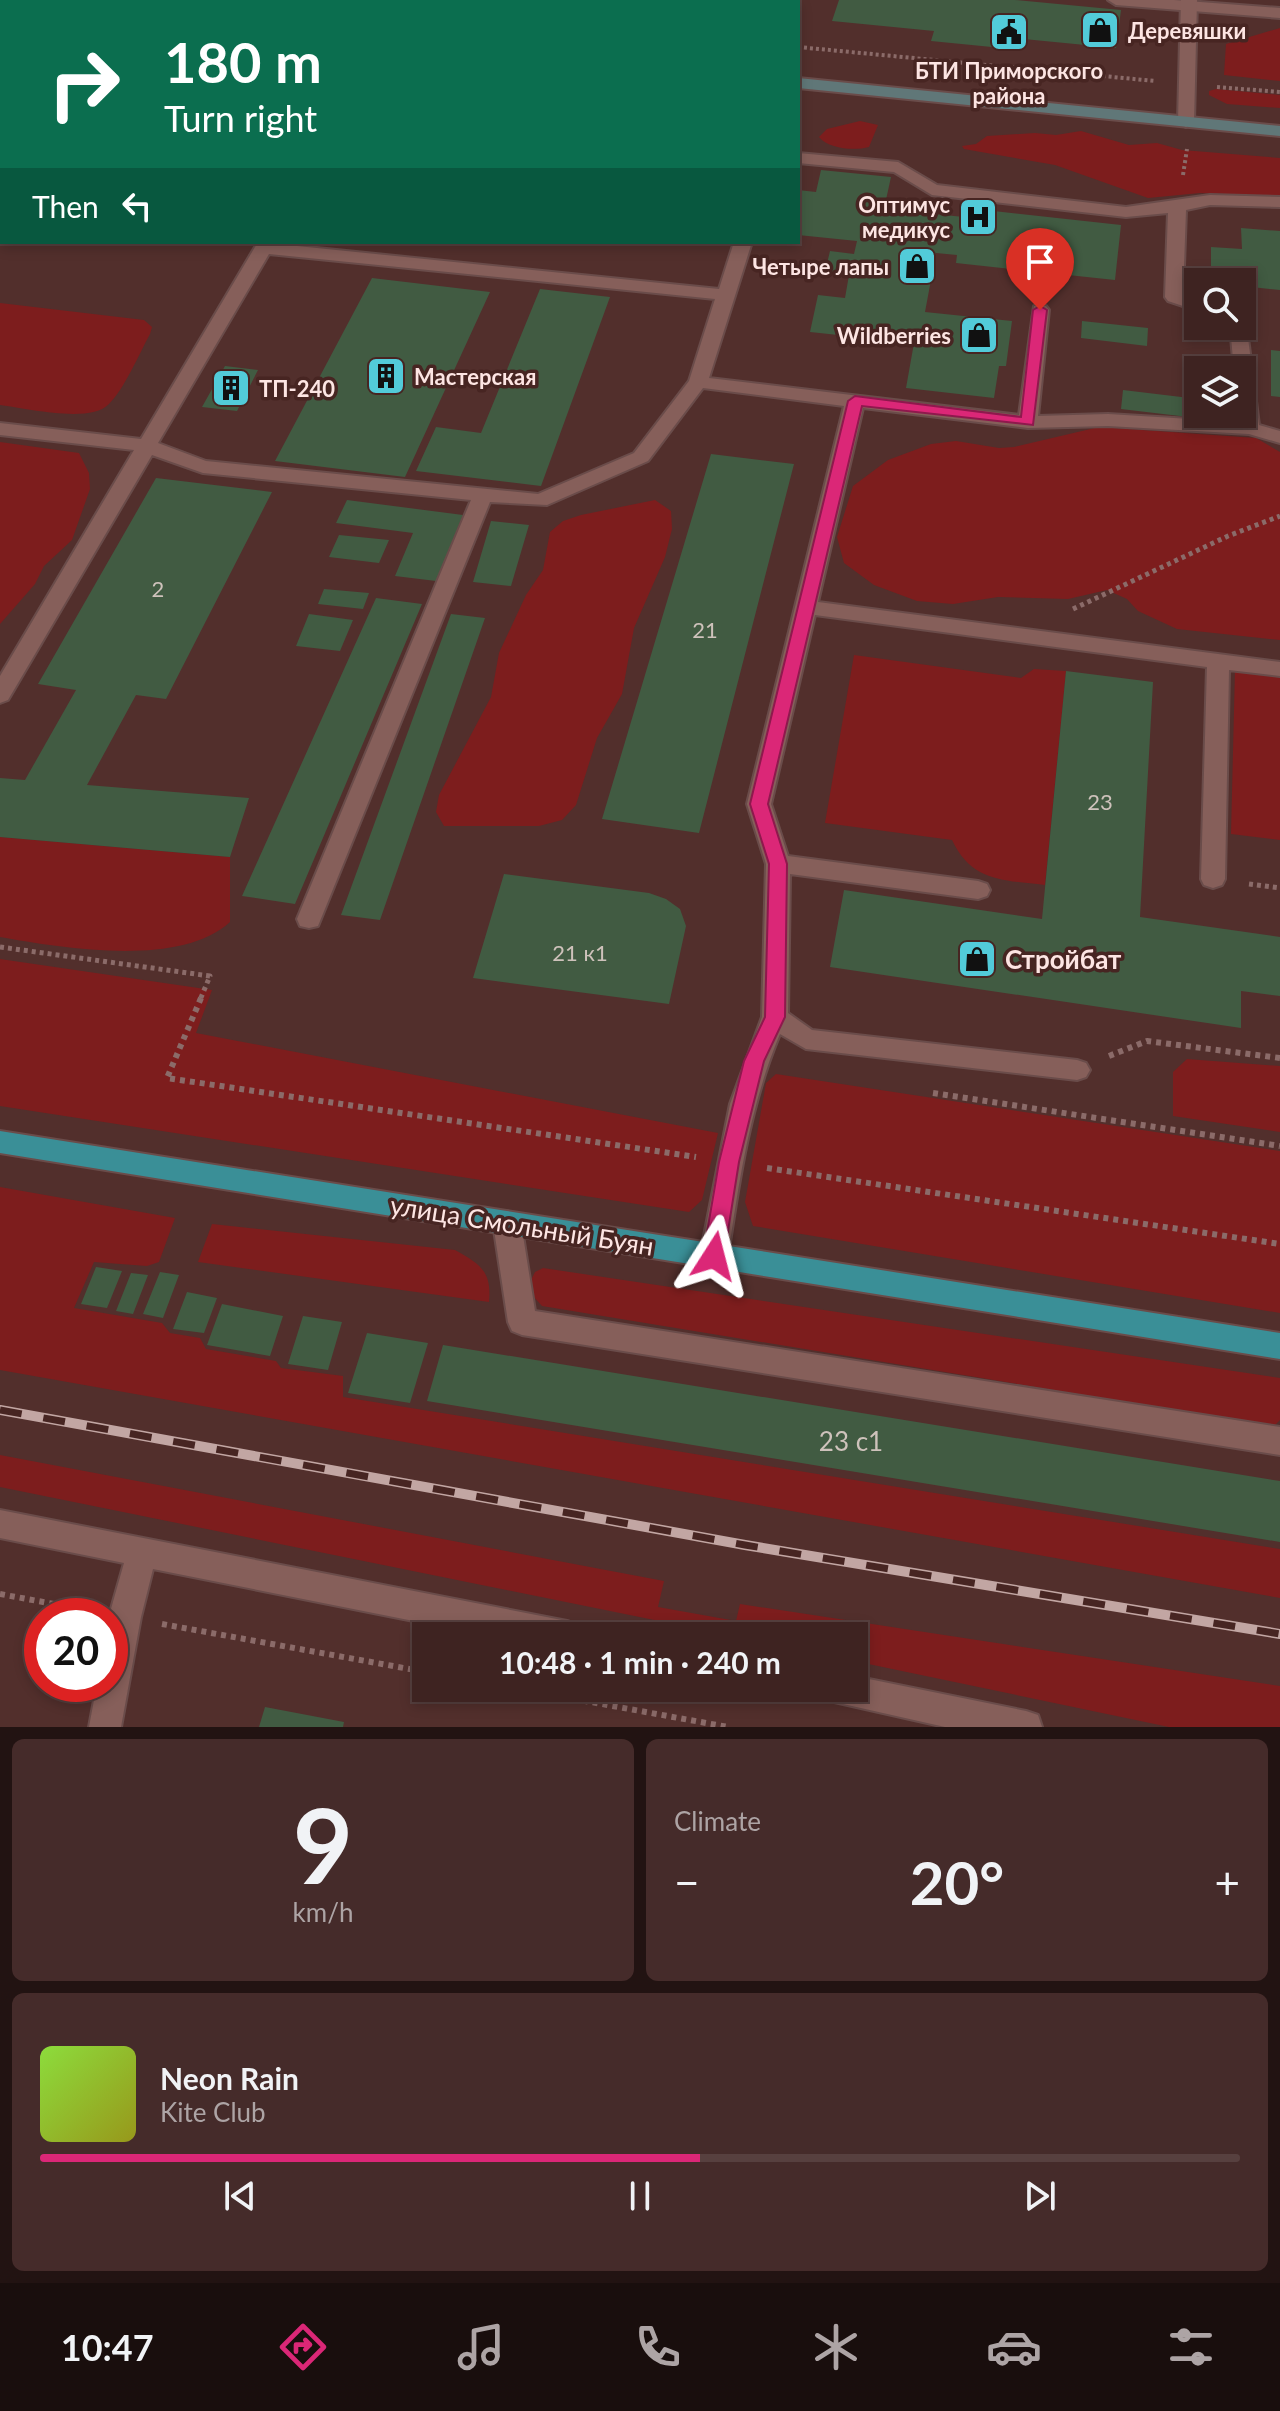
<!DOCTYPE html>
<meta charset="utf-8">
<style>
body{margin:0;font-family:Lato,sans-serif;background:#452b2a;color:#f1f3f6;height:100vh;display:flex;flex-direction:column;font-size:30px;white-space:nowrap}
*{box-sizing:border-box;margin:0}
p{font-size:26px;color:#ada4a5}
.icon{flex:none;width:44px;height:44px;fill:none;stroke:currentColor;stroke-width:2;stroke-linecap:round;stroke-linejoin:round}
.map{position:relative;height:1727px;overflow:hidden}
.drawer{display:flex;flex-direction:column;gap:12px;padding:12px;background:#221312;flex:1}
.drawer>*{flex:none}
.guide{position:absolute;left:0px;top:0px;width:800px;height:244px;box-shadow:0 4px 12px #0003,0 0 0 2px #57403f;background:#0b6e4f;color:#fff;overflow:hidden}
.fabs{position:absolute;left:1184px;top:268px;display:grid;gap:16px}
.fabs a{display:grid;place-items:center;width:72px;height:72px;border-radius:0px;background:#3e2321;box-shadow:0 4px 12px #0003,0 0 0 2px #57403f;font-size:40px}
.speed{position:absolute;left:24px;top:1598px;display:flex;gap:16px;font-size:40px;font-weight:700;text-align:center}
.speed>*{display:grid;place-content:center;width:104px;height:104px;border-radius:50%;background:#3e2321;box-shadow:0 4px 12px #0003,0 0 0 2px #57403f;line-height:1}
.speed .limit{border:12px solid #d22;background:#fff;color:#111}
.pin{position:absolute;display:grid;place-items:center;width:68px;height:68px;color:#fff;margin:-82px -34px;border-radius:50% 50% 50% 0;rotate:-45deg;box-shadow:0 0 8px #0007}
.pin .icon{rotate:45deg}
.me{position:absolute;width:88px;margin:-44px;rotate:9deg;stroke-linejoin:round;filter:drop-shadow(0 0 6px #0008)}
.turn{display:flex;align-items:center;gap:28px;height:168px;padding:0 32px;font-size:36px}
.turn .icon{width:104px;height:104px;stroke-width:2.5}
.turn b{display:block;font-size:56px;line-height:68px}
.then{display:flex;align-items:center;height:76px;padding:0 32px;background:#0003;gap:16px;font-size:30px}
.big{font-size:60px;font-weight:700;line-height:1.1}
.drawer .tile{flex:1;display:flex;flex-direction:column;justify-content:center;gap:12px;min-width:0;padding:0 28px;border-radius:12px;background:#452b2a}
.drawer .dial{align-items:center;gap:0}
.dial b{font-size:104px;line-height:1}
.song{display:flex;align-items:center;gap:24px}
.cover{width:96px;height:96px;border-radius:12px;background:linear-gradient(135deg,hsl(90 70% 55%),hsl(60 70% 35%))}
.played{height:8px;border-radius:4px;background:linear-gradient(90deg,#db2777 55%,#57403f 55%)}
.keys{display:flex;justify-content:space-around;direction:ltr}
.heat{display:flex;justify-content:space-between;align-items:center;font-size:44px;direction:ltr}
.drawer .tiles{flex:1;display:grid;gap:12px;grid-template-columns:1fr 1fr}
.tile:last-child{grid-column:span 2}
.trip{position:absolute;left:412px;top:1622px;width:456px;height:80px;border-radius:0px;background:#3e2321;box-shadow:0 4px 12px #0003,0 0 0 2px #57403f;font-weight:700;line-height:80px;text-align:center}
.tab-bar{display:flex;height:128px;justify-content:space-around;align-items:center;background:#190e0d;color:#ada4a5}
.tab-bar .icon{width:56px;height:56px}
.tab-bar .active{color:#db2777}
.tab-bar b{font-size:36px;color:#f1f3f6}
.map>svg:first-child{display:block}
.green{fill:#7d1d1d}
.building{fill:#415b42}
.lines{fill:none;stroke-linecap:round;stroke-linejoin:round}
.service-casing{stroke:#6a4c4a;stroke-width:4}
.minor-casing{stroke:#6a4c4a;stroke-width:4}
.secondary-casing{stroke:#6a4c4a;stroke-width:4}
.primary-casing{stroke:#6a4c4a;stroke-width:4}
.path-far2{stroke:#8b6b69;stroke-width:4;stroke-dasharray:3 3;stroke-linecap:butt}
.path-far1{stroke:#8b6b69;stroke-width:5;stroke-dasharray:4 4;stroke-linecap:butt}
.path{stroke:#8b6b69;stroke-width:6;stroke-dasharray:5 5;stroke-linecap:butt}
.service{fill:#865f5a;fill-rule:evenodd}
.minor{fill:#865f5a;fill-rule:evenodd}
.secondary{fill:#607778;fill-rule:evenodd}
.primary{fill:#3a8f97;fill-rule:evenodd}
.rail-casing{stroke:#c2a6a3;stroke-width:10}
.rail{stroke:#472522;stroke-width:7;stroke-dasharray:22;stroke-linecap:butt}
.route{fill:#db2777;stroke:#8e194d;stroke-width:2}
.labels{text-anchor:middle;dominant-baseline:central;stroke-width:7;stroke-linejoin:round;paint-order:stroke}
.far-poi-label{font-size:22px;font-weight:bold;fill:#fde5e3;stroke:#472522;text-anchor:start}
.number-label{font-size:22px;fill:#cec2bb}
.poi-label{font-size:26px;font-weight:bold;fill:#fde5e3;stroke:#472522;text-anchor:start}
.street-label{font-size:26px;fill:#fde5e3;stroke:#472522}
.near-number-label{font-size:26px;fill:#cec2bb}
</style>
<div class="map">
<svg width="1280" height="1727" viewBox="0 0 1280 1727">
<rect width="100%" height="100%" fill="#522f2c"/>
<!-- green -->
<path class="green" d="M1280 28V81L1224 75 1226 44Z
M1216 89 1280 95V108L1227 104 1209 95V91Z
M860 121 878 125 869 147C854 151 829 149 819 137L827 129Z
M1081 131 1129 145 1157 143 1182 150 1280 158V196L1200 193 1148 198 1055 165 964 149 962 146 976 144 987 136 1035 133 1056 135Z
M0 303 144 320 152 327 150 334C139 354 125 388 109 404 90 424 26 408 0 405Z
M1099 427 1256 438 1280 452V640L1177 629 1138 611 1127 599 1107 590 1068 599 998 597 953 604 917 601 874 585 844 563 837 537 853 486 888 460 931 444 956 441 999 448 1014 447Z
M0 442 79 453 89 473 90 489 72 540 44 566 35 584 0 624Z
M655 500 671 511 672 529 665 557 634 628 622 694 597 738 576 805 562 820 539 826H444L436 812 439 795 491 697 499 653 526 595 543 570 550 532 563 521 581 515Z
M854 655 1021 678 1034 669 1066 671 1045 885C1003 880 972 882 952 840L825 823Z
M1235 670 1280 676V840L1231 834Z
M0 837 230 857V922C180 968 62 948 0 937Z
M0 959 212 990 196 1033 718 1133 702 1200 689 1212 0 1106Z
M1187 1059 1280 1066V1132L1173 1116V1072Z
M776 1074 1280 1151V1313L753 1226 745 1202 766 1083Z
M0 1187 175 1218 159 1262 147 1266 94 1262 74 1308 162 1323 170 1333 200 1338 206 1349 276 1361 281 1368 343 1376V1397L1280 1549V1598L0 1370Z
M212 1224 455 1250C480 1264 492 1271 489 1302L198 1262Z
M543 1268 1280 1378V1420L1274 1426 542 1306 534 1297 530 1282 535 1272Z
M0 1455 664 1581 658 1607 736 1621 740 1604 1280 1686V1727H1169L854 1661V1636H733L0 1487Z"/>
<!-- building -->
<path class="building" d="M839 0H1015L1121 10 1116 48 1004 37 1002 48 931 41 934 31 832 21Z
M821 170 891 177 884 209 964 217 967 208 1121 225 1115 280 956 263 957 255 936 253 925 312 1012 321 1006 366H999L994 398 906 388 914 343 810 332 818 295 845 298 849 275 825 272 830 251 854 254 857 241 798 235V190L816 192Z
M1241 228 1280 231V290L1242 286V282H1211V247L1242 249Z
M372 278 490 292 405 477 275 461Z
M540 289 610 297 541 486 416 471 436 427 481 433Z
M1082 321 1148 328 1147 346 1081 338Z
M1271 350 1280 351V397L1271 396Z
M225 366 258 370 237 411 202 407Z
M1123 390 1198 399V414H1205V419L1121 409Z
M711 454 794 464 699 833 602 819Z
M156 478 272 492 166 699 136 695 87 785 249 798 230 857 0 837V778L25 780 76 690 38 684Z
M347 500 463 515 436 581 395 576 413 533 336 523Z
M491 521 529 525 511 586 473 582Z
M339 535 389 540 379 563 329 557Z
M324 589 369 593 363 609 318 604Z
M376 598 422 604 295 904 242 896Z
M309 614 353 620 340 651 296 646Z
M451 614 485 618 380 920 341 915Z
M1066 671 1153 682 1140 917 1280 937V996L1241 991V1028L830 967 844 890 1042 919Z
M504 874 649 893 666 899 680 909 686 926 669 1004 473 978Z
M96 1267 122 1271 107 1308 81 1304Z
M160 1272 179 1275 163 1318 143 1314Z
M131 1273 148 1275 133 1314 116 1311Z
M187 1292 217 1298 204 1333 173 1329Z
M222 1304 283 1316 270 1356 207 1345Z
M303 1316 342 1322 328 1370 288 1364Z
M367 1333 428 1343 410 1403 348 1393Z
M443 1345 1280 1481V1542L427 1401Z
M265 1707 344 1722 343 1727H259Z"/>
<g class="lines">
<defs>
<path id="service" d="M251 0H267L249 2Z
M519 0H535L518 2Z
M754 0H770V2H754Z
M1108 0H1174L1280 8V18L1116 5Z
M798 153 898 162 937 185 1126 207 1210 195 1280 197V207L1210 205 1186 210 1183 294 1198 300V311L1168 301 1165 297 1168 213 1126 217 932 195 894 172 798 163Z
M0 156H2V166H0Z
M258 242 719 289 734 242H752L709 378 1019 415 1034 306H1046L1049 310 1038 416 1108 414 1240 422 1242 370H1234L1230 326H1242V321L1246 322 1259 425 1280 431V443L1249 434 1108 426 1028 428 863 408 818 602 1280 662V676L1229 670 1225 879 1222 885 1213 888 1204 885 1201 879 1207 667 815 615 771 804 788 856 978 881 987 884 990 890 987 896 978 899 790 874 788 1013 812 1030 1077 1060 1086 1063 1090 1070 1086 1077 1077 1080 806 1049 780 1034C750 1105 739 1181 728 1256L724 1264 714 1268 704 1264 700 1256 730 1104 762 1017 766 864 747 804 844 406 703 388 648 461 547 505 490 502 318 926 309 928 300 926 297 919 471 500 203 473 152 455 8 700 0 703V676L134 450 0 435V423L141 439ZM269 254 715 299 689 381 634 453 538 494 206 461 158 443Z
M507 1211 517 1215 521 1223 535 1311 1280 1427V1455L522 1335 512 1331 508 1322 493 1223 497 1215Z"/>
<path id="minor" d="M1181 0H1197L1194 122 1186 127 1178 122Z
M0 1510 567 1621 578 1625 583 1636H489L153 1569 141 1617 121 1727H89L97 1684H110L109 1616 124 1563 0 1538Z
M854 1676 1026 1711 1038 1715 1042 1727H945L821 1699 816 1688H854Z"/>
<path id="secondary" d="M798 78 1280 126V136L798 88Z"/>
<path id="primary" d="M0 1131 1280 1333V1359L0 1153Z"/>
</defs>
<!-- service casing -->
<use href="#service" class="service-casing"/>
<!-- minor casing -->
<use href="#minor" class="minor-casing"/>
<!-- secondary casing -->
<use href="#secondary" class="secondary-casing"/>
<!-- primary casing -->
<use href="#primary" class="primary-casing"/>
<!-- path-far2 -->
<path class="path-far2" d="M313 0 333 2
M798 47 1155 81
M1217 87 1280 92
M1183 175 1187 149"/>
<!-- path-far1 -->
<path class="path-far1" d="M1073 609 1228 536 1280 516
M1249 884 1280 888
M0 947 210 976 200 1000"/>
<!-- path -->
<path class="path" d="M201 998 167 1078 696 1157
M1109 1056 1147 1041 1280 1058
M933 1093 1280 1146
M767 1168 1280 1244
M0 1594 86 1610
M162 1624 426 1672
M514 1688 728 1727"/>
<!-- service -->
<use href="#service" class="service"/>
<!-- minor -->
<use href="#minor" class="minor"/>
<!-- secondary -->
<use href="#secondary" class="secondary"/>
<!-- primary -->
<use href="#primary" class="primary"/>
<defs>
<path id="rail" d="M0 1410 745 1545 1280 1634"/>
</defs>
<!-- rail casing -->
<use href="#rail" class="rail-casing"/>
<!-- rail -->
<use href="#rail" class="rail"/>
</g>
<!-- route -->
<path class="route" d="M1040 306 1047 310 1033 425 862 406 768 804 787 864 785 1017 764 1061 739 1162 724 1256 721 1262 714 1265 706 1262 703 1256 719 1162 744 1061 765 1017 769 864 750 804 848 401 855 396 1021 417 1033 310Z"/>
<!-- icons -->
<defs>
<symbol id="shop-square" viewBox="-11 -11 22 22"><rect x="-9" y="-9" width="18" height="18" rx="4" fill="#52cbd9" stroke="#472522"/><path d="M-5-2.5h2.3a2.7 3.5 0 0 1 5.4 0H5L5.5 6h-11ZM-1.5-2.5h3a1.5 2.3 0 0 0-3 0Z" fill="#111"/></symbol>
<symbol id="civic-square" viewBox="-11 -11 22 22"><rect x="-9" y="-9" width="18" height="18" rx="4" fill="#52cbd9" stroke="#472522"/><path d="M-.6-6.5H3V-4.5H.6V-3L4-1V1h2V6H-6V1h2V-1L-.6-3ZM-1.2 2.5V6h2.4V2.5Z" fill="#111"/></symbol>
<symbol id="hospital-square" viewBox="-11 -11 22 22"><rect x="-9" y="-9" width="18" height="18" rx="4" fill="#52cbd9" stroke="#472522"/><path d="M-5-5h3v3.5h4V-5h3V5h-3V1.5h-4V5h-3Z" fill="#111"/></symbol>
<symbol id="building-square" viewBox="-11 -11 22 22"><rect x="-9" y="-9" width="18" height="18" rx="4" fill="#52cbd9" stroke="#472522"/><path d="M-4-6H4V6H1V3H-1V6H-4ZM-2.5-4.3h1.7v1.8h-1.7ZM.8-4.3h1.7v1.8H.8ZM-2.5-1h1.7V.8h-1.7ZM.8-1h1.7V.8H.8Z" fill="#111"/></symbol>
</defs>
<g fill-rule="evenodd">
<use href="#shop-square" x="1078" y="8" width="44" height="44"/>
<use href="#civic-square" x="987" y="10" width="44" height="44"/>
<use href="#hospital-square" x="956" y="195" width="44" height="44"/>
<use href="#shop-square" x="895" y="244" width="44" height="44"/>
<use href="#shop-square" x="957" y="313" width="44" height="44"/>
<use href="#building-square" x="364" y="354" width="44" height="44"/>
<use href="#building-square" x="209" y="366" width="44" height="44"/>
<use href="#shop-square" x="955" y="937" width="44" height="44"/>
</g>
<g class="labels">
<!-- far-poi labels -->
<g class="far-poi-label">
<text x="1128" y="30">Деревяшки</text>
<text x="1009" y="70" text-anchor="middle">БТИ Приморского<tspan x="1009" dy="25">района</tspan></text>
<text x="950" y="204" text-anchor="end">Оптимус<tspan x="950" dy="25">медикус</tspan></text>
<text x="889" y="266" text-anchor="end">Четыре лапы</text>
<text x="951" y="335" text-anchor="end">Wildberries</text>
<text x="414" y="376">Мастерская</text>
<text x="259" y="388">ТП-240</text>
</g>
<!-- number labels -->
<g class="number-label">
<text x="158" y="588">2</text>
<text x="705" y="629">21</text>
<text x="1100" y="801">23</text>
<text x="580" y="952">21 к1</text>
</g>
<!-- poi labels -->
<g class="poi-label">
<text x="1005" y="959">Стройбат</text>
</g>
<!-- street labels -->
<g class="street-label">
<text transform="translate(522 1225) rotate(9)">улица Смольный Буян</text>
</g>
<!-- near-number labels -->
<g class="near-number-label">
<text x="851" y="1441">23 с1</text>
</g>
</g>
</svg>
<div class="fabs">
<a><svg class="icon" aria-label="search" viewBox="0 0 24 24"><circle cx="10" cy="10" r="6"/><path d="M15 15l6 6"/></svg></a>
<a><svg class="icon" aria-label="layers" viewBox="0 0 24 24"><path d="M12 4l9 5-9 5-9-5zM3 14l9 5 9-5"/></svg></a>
</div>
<div class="speed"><div class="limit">20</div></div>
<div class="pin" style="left:1040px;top:310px;background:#d93025"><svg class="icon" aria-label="arrive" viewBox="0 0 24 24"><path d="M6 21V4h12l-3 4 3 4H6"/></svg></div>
<svg class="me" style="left:714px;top:1256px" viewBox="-20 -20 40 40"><path d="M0-17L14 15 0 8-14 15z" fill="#db2777" stroke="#fff" stroke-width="4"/></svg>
<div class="trip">10:48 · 1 min · 240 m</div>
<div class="guide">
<div class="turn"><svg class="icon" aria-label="right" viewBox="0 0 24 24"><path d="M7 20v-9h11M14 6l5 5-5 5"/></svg><div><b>180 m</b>Turn right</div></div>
<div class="then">Then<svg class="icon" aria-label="left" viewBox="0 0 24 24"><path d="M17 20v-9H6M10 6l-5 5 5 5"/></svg></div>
</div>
</div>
<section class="drawer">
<div class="tiles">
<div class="tile dial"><b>9</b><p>km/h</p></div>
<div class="tile"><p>Climate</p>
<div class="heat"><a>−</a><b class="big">20°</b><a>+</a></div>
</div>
<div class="tile">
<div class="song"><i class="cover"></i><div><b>Neon Rain</b><p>Kite Club</p></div></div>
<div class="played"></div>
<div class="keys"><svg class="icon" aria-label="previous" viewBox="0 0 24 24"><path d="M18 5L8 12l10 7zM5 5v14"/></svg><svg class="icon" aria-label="pause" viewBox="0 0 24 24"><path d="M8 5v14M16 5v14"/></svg><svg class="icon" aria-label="next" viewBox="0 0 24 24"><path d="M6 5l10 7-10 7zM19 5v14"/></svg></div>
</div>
</div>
</section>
<nav class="tab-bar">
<b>10:47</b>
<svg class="icon active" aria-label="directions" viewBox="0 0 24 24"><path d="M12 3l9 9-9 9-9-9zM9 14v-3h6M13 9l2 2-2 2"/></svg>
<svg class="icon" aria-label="music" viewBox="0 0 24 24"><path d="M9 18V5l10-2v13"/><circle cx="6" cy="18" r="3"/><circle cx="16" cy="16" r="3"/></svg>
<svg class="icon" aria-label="phone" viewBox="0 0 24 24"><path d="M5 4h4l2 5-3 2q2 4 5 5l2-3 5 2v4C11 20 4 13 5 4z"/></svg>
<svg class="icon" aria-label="climate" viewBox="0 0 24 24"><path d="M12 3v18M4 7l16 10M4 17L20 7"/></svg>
<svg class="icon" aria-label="car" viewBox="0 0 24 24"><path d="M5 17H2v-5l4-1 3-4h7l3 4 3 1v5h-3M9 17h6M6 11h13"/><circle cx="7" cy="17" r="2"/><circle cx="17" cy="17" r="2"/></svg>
<svg class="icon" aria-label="filters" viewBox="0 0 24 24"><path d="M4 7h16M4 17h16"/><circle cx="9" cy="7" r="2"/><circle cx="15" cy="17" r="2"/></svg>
</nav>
